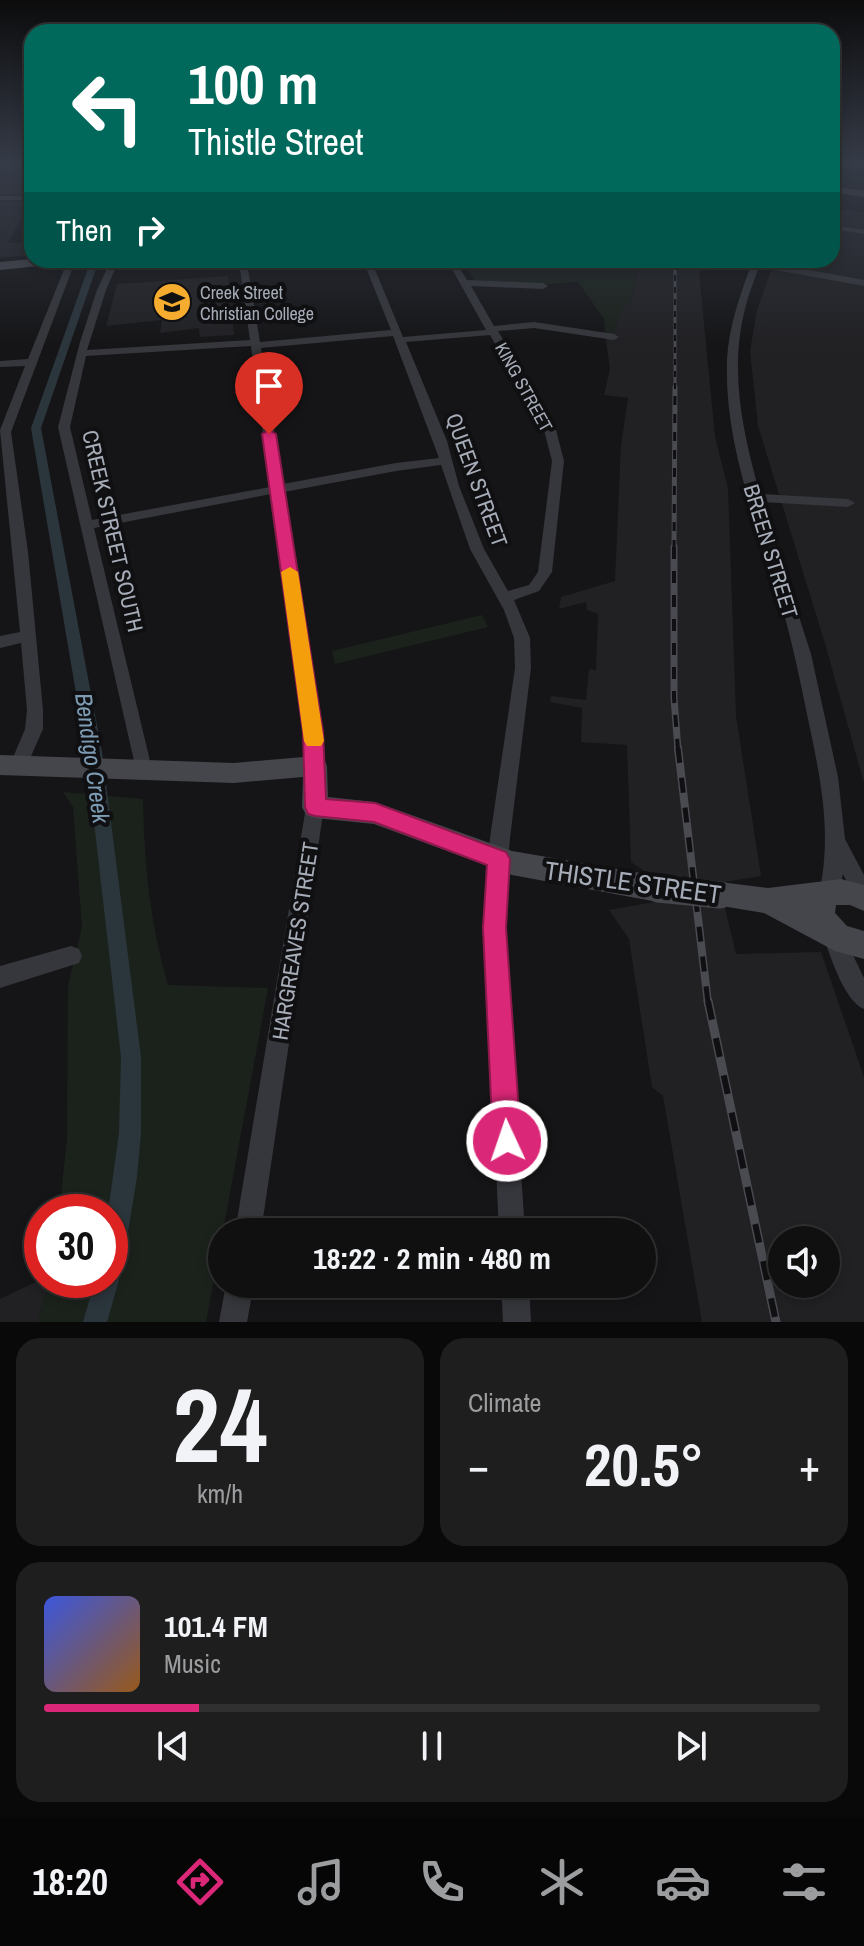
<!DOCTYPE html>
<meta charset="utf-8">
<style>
body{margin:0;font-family:"Archivo Narrow",sans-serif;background:#1e1e1f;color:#f1f3f6;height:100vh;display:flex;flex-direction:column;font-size:30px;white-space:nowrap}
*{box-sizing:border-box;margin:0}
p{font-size:26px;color:#9c9d9f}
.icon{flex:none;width:44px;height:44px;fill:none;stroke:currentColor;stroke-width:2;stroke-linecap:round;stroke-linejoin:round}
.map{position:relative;height:1322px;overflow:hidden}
.details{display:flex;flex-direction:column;gap:16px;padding:16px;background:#090909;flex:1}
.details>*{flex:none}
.banner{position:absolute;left:24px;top:24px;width:816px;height:244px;border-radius:24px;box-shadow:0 4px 12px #0003,0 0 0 2px #303031;background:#00695c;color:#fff;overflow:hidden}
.controls{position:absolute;left:768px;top:1226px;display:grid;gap:16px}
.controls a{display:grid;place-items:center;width:72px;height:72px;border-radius:50%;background:#101011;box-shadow:0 4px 12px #0003,0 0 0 2px #303031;font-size:40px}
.speed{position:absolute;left:24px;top:1194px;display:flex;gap:16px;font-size:40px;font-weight:700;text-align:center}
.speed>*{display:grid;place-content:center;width:104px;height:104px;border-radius:50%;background:#101011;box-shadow:0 4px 12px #0003,0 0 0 2px #303031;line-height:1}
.speed .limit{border:12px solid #d22;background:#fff;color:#111}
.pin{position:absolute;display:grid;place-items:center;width:68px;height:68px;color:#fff;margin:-82px -34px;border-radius:50% 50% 50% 0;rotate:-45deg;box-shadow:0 0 8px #0007}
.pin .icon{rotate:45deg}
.me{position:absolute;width:88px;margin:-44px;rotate:357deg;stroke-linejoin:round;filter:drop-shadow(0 0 6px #0008)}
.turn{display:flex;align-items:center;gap:28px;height:168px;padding:0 32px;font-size:36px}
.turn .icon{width:104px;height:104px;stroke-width:2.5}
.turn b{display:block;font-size:56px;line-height:68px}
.then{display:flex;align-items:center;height:76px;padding:0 32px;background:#0003;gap:16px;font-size:30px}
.big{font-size:60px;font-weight:700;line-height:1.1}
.details .widget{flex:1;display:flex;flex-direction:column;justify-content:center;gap:12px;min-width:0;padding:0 28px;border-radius:24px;background:#1e1e1f}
.details .dial{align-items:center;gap:0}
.dial b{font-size:104px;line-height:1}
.song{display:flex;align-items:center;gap:24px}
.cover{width:96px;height:96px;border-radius:12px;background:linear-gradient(135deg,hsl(230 70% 55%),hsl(30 70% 35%))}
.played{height:8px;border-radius:4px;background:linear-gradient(90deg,#db2777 20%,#303031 20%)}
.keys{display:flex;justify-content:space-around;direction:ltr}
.heat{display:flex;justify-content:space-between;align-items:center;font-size:44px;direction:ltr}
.details .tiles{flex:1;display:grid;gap:16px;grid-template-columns:1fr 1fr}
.widget:last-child{grid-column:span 2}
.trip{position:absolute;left:208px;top:1218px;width:448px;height:80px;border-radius:40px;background:#101011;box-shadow:0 4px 12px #0003,0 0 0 2px #303031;font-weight:700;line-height:80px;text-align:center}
.tabs{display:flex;height:128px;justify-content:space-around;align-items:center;background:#060607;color:#9c9d9f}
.tabs .icon{width:56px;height:56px}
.tabs .on{color:#db2777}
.tabs b{font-size:36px;color:#f1f3f6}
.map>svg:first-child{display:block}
.built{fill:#212124;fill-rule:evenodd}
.green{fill:#1b221c}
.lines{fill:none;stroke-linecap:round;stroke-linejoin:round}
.canal{fill:#2b353c;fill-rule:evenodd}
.street{fill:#36373c;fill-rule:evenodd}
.secondary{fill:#44464c;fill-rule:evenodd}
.rail-far4-casing{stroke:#494b51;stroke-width:3}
.rail-far3-casing{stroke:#494b51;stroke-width:5}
.rail-far2-casing{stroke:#494b51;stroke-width:7}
.rail-far1-casing{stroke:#494b51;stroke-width:8}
.rail-casing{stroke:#494b51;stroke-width:9}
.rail-far4{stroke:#101012;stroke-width:2;stroke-dasharray:6;stroke-linecap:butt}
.rail-far3{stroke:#101012;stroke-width:3;stroke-dasharray:9;stroke-linecap:butt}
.rail-far2{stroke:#101012;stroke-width:4;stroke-dasharray:12;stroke-linecap:butt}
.rail-far1{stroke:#101012;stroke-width:5;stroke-dasharray:15;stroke-linecap:butt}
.rail{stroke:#101012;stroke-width:6;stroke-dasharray:19;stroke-linecap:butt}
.secondary-bridge{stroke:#44464c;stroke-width:27}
.route{fill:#db2777;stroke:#8e194d;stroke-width:2}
.slow{fill:#f59e0b}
.labels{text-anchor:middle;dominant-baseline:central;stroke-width:8;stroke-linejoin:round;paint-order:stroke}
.far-poi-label{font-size:18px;fill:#a7adb8;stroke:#101012;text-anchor:start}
.far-street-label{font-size:18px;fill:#a7adb8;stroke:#101012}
.street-label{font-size:22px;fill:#a7adb8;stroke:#101012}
.water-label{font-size:24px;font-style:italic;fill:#7d9cb4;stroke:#101012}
.near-street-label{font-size:26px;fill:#a7adb8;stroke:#101012}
</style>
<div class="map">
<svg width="864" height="1322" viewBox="0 0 864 1322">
<rect width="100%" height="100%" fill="#151517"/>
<!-- built -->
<path class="built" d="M0 161H32V194H0Z
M0 201 31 202 8 243 31 242 29 255 0 258Z
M832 208 864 213V783L826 647 758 426 750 351 757 310 773 265 748 260H832Z
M639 260H702L706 271H699L715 437 728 488 736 716 761 876 719 883 736 954 821 952 864 1077V1322H702L663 1096 652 1087 629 939 609 910 660 901 659 881 631 862 627 745 581 742 582 708 550 702 551 696 586 700 589 669 596 670 598 614 587 610 586 602 559 609 561 597 615 581 621 445 628 398 604 395 610 369 605 333 623 307 632 299ZM782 1240H826V1284H782Z
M228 276 234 335 200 337 199 328 160 333 162 320 106 326 117 284Z
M42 1279 50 1280 37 1322H0V1299Z"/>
<!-- green -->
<path class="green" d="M462 260H639L632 299 623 307 614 332 605 333 604 319 578 282 527 285 475 281Z
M482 615 488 627 335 664 332 651Z
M63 792 143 799C144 863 150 923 168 985L268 988 206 1322H37L50 1280H110V1212H59L67 1139 68 986 82 927 73 807Z"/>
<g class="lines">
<!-- canal -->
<path class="canal" d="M91 260H99L41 428 102 752 141 1057V1133L137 1177 122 1268 118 1277 119 1280 107 1322H83L95 1280H110L108 1212 119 1133 121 1057 86 752 31 428Z"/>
<!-- street -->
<path class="street" d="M0 196H32V200H0Z
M832 225 864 230V234L832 229Z
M57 260H70L73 267 11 432 28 552 43 710V729L24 772 18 774 12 772 9 767 25 729 27 710 21 643 0 648V636L20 632 0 430 25 366 0 367V361L28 359 65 267Z
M111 260H119L106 290 87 350 250 340 240 269 235 260H243L248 269 260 342 391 330 363 260H371L403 337 486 330 447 260H455L467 280 543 283 548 286 543 289 471 286 494 326 534 322 614 334 619 337 614 340 534 328 498 331 556 430 564 461 552 572 539 591 514 600 530 638 531 668 510 838 504 911 525 1232H499L484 911 490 838 515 668 514 638 504 610 470 549 441 465 396 471 284 492 317 700 324 766 321 771 315 773 309 771 306 766 301 700 271 494 94 528 152 769 149 774 143 776 137 774 58 427 80 342 97 290ZM490 335 544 430 552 461 538 572 529 585 508 591 484 549 459 486 447 441 406 342ZM393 336 439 458 396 463 283 484 261 348ZM251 346 270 487 92 520 70 427 86 356Z
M753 260 864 280V286L759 267C754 281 748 295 745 309 729 371 743 434 760 494L848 499 855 503 848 507 762 502 811 654 838 777 845 839 864 875V904L857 902 843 874 836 901 829 903 822 901 819 894C831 840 823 791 812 738 802 690 793 643 779 596 755 518 724 442 727 359 729 325 741 292 753 260Z
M315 799 322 801 324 807 261 1232H235L306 807 308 801Z
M832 923 839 926 864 978V1009C843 1000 830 954 822 933L825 926Z
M71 946 79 949 82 956 79 963 0 988V966Z
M226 1284H254L247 1322H219Z
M501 1284H529L531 1322H503Z"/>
<!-- secondary -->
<path class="secondary" d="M832 186 864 191V197L832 192Z
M32 259 63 260 57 264 0 270V262Z
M0 755 234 763 315 756 324 759 327 766 328 797 375 802 512 851 658 876 668 880 672 889 668 898 658 902 512 875 374 824 315 818 306 815 302 807 303 777 234 783 0 775Z
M841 879 864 885V911L850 905H836L835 913 847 926 864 931V959L835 951 764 913 710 904 706 895 710 886 720 882 768 888Z"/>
<defs>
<path id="rail-far4" d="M675 389V260"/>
<path id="rail-far3" d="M674 549 675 387"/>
<path id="rail-far2" d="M674 547V698L678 750"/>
<path id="rail-far1" d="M678 748 708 1003"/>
<path id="rail" d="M708 1001 776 1322"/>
</defs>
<!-- rail-far4 casing -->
<use href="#rail-far4" class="rail-far4-casing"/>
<!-- rail-far3 casing -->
<use href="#rail-far3" class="rail-far3-casing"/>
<!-- rail-far2 casing -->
<use href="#rail-far2" class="rail-far2-casing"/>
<!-- rail-far1 casing -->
<use href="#rail-far1" class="rail-far1-casing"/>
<!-- rail casing -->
<use href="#rail" class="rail-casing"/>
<!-- rail-far4 -->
<use href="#rail-far4" class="rail-far4"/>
<!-- rail-far3 -->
<use href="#rail-far3" class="rail-far3"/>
<!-- rail-far2 -->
<use href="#rail-far2" class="rail-far2"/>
<!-- rail-far1 -->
<use href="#rail-far1" class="rail-far1"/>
<!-- rail -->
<use href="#rail" class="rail"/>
<!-- secondary-bridge -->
<path class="secondary-bridge" d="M658 889 720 895"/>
</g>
<!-- sky -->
<linearGradient id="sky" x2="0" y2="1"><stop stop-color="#0c0c0d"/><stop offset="0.47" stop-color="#353b47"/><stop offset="1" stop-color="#353b47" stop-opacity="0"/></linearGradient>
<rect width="864" height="346" fill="url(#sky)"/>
<!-- route -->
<path class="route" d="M269 430 276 434 323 732 326 799 375 803 506 852 510 859 506 928 521 1141 517 1151 507 1155 497 1151 493 1141 483 928 487 865 374 822 315 816 308 814 305 807 303 732 262 434Z"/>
<!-- slow -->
<path class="slow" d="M290 567 298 572 324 741 321 746H307L304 741 281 572Z"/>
<!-- icons -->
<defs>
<symbol id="school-disc" viewBox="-11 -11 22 22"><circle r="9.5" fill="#f6ad2f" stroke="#101012"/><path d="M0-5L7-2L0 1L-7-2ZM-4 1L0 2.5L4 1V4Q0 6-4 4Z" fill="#111"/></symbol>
</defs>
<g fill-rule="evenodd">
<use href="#school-disc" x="150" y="280" width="44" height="44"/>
</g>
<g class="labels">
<!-- far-poi labels -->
<g class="far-poi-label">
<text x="200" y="292">Creek Street<tspan x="200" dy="21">Christian College</tspan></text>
</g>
<!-- far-street labels -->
<g class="far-street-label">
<text transform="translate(524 387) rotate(61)">KING STREET</text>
</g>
<!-- street labels -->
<g class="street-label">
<text transform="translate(477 480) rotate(70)">QUEEN STREET</text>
<text transform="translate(113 531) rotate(77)">CREEK STREET SOUTH</text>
<text transform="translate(771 551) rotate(73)">BREEN STREET</text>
<text transform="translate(295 941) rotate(-81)">HARGREAVES STREET</text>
</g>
<!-- water labels -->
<g class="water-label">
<text transform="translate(93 758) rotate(82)">Bendigo Creek</text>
</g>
<!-- near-street labels -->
<g class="near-street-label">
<text transform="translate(633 882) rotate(8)">THISTLE STREET</text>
</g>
</g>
</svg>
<div class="controls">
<a><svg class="icon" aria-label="sound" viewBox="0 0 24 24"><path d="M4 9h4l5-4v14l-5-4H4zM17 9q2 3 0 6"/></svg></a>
</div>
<div class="speed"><div class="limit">30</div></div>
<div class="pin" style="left:269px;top:434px;background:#d93025"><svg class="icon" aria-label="arrive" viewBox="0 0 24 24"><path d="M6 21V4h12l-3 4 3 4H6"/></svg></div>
<svg class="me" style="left:507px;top:1141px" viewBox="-20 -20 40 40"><circle r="17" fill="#db2777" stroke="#fff" stroke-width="3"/><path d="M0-11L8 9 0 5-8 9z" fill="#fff"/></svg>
<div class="trip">18:22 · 2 min · 480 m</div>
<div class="banner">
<div class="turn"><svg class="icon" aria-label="left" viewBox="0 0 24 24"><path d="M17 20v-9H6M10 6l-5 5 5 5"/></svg><div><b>100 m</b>Thistle Street</div></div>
<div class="then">Then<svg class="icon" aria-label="right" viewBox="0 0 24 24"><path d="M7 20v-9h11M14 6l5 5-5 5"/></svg></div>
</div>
</div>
<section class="details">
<div class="tiles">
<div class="widget dial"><b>24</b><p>km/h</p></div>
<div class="widget"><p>Climate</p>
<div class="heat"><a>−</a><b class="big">20.5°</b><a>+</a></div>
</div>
<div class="widget">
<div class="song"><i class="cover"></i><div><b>101.4 FM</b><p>Music</p></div></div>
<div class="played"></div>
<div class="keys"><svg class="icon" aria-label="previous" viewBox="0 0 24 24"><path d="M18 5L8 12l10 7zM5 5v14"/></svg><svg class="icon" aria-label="pause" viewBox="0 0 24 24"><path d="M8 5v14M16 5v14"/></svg><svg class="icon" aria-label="next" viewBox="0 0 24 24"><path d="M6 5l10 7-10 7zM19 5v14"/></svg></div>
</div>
</div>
</section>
<nav class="tabs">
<b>18:20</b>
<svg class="icon on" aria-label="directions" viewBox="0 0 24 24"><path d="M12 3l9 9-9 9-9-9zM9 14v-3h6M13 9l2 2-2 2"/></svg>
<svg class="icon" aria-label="music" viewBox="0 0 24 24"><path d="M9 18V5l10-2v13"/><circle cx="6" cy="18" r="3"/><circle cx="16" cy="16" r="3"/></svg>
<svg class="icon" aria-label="phone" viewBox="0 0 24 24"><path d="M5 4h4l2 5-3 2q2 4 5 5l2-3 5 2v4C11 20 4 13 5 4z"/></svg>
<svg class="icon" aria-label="climate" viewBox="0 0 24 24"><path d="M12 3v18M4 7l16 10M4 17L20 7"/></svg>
<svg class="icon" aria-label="car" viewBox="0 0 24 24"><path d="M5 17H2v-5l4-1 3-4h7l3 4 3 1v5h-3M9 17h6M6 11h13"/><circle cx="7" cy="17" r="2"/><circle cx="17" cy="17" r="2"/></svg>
<svg class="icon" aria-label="filters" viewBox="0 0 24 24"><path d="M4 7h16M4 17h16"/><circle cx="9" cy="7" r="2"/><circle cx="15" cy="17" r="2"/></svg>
</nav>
